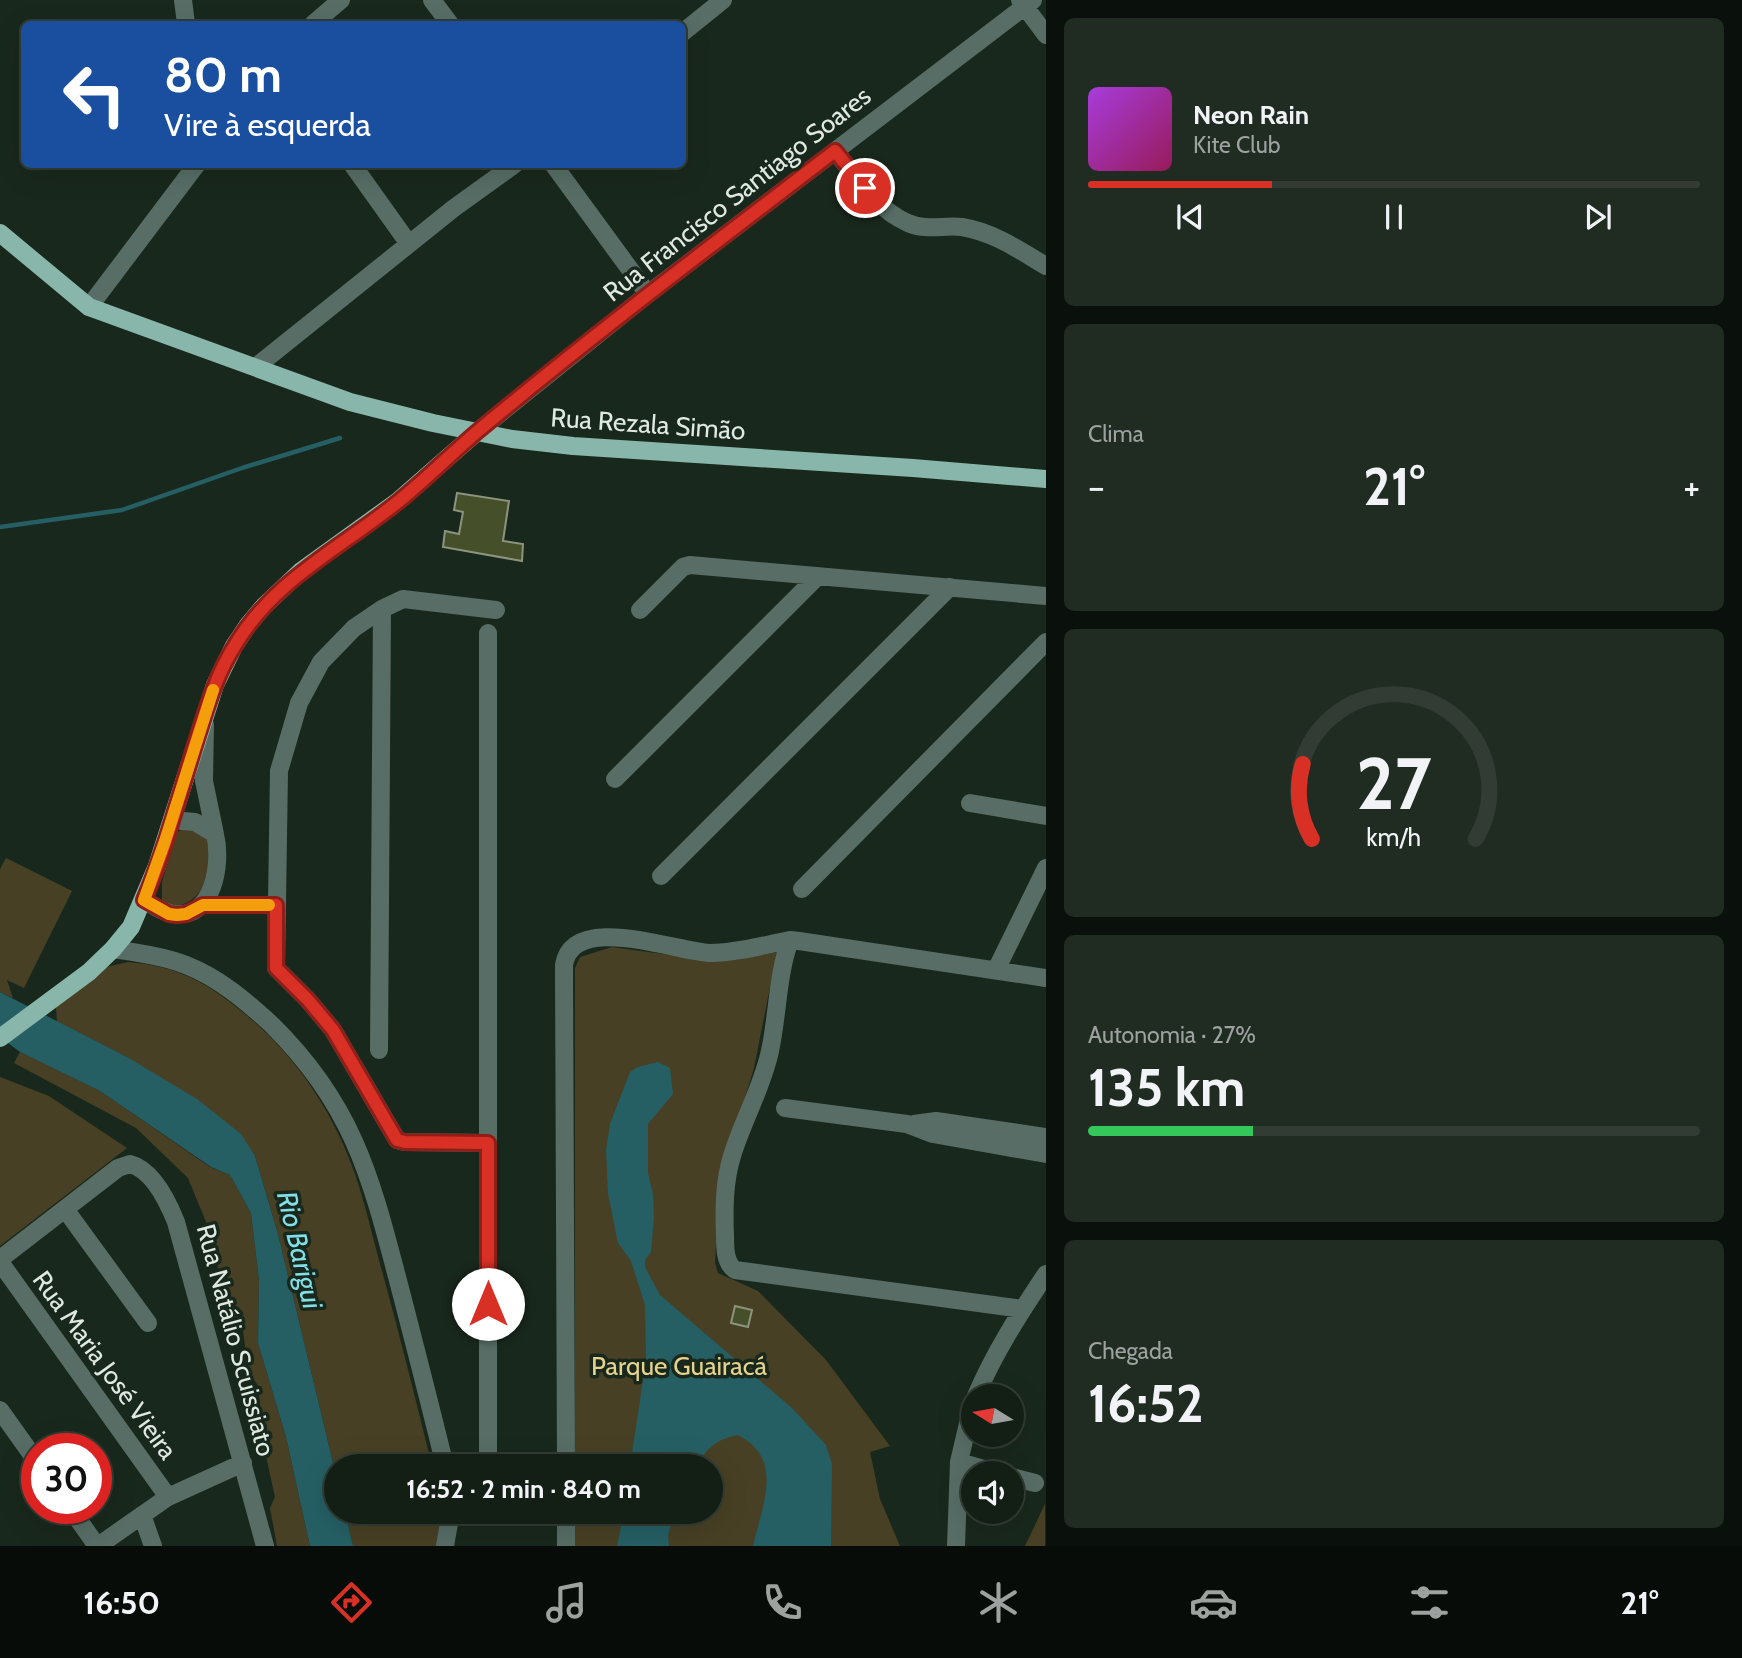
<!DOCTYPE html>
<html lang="pt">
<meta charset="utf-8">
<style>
body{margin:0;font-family:Cabin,sans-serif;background:#202b22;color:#f1f3f6;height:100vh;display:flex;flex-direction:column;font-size:26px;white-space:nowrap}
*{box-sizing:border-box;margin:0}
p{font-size:23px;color:#9da2a0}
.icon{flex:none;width:38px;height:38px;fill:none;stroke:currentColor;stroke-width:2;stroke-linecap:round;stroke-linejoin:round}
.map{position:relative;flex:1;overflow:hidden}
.drawer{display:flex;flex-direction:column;gap:18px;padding:18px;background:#0a100c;width:696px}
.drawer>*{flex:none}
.top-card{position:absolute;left:21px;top:21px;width:665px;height:147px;border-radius:10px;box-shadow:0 7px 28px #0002,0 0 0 2px #323c34;background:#1a4fa0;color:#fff;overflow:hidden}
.needle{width:46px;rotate:281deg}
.tools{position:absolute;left:961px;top:1384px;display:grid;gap:14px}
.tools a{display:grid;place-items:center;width:63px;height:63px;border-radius:50%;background:#131e15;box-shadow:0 7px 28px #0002,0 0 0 2px #323c34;font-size:35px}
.speed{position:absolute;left:21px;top:1433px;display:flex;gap:14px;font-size:35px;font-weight:700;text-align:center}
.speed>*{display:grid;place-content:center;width:91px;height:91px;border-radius:50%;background:#131e15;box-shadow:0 7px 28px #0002,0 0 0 2px #323c34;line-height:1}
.speed .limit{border:10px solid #d22;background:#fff;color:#111}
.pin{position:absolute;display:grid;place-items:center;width:60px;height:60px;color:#fff;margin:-30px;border:4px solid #fff;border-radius:50%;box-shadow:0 2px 7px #0007}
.me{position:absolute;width:77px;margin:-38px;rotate:0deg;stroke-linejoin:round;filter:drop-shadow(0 0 5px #0008)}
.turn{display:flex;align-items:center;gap:24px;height:147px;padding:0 28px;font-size:32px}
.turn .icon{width:91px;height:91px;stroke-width:2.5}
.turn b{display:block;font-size:49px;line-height:60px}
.big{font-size:52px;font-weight:700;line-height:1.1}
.drawer .widget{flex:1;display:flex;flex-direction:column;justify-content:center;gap:10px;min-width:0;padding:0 24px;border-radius:10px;background:#202b22}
.drawer .dial{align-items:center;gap:0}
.dial svg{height:182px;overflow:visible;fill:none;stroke:#323c34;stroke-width:7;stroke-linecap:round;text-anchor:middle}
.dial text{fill:#f1f3f6;stroke:none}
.song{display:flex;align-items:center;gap:21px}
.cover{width:84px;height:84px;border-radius:10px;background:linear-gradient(135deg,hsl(280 70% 55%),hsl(330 70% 35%))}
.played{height:7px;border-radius:4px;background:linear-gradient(90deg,#d93025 30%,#323c34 30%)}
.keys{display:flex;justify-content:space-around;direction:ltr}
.heat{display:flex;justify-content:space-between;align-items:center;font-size:38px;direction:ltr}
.charge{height:10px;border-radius:5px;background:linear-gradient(90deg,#34c759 27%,#323c34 0)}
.trip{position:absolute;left:324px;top:1454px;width:399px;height:70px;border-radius:35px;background:#131e15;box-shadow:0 7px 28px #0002,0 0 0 2px #323c34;font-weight:700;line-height:70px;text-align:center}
.menu{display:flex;height:112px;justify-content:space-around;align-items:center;background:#080c08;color:#9da2a0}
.menu .icon{width:49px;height:49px}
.menu .on{color:#d93025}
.menu b{font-size:32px;color:#f1f3f6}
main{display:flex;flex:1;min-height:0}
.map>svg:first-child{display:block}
.green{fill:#474024}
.water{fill:#255f64}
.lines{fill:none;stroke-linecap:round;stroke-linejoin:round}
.stream{stroke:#255f64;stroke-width:4.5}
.building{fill:#45502a;stroke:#8d937f;stroke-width:2}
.minor{stroke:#576d66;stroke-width:18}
.major{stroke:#89b6aa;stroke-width:18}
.route-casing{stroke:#8d1f18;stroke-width:18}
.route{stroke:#d93025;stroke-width:12}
.slow{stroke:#f59e0b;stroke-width:12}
.labels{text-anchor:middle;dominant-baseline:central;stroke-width:7;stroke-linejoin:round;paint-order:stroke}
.street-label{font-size:26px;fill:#e0e9e1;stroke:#19281c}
.park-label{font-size:26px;fill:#e4d28d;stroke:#19281c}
.water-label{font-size:28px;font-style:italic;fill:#81dfe7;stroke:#19281c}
</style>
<main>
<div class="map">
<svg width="1046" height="1546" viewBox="0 0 1046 1546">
<rect width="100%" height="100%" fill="#19281c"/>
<!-- green -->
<path class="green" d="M190 827 209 840C210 873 209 899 172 908L162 901V882L177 833 183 828Z
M6 858 72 891 24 988 7 980 13 998 0 992V869Z
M612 947 714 961 739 959 777 952 754 1068 724 1167 719 1193 715 1263 718 1273 758 1291 826 1360 890 1446 870 1452 880 1499 900 1546H575V1512H710V1466H575V968L580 957Z
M128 962C178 966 208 983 246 1015 297 1057 333 1112 355 1174 366 1206 373 1239 382 1271 400 1336 416 1401 432 1466H336V1475L278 1234 255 1156 127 1057 57 1022 56 1007 106 967Z
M20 1052 100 1091 210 1167 230 1175 251 1213 259 1280 258 1343 286 1437 310 1546H277L270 1508 275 1497 266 1456 256 1450 251 1432 261 1416 258 1386 248 1370 241 1315 220 1278 211 1234 188 1178 136 1128 14 1063Z
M0 1077 49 1096 127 1148 0 1246Z
M1045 1504V1546H1025Z
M345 1512H443L452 1546H353Z"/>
<!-- water -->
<path class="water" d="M0 992 127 1057 197 1099 241 1134 255 1156 278 1234 336 1475V1512H345L353 1546H310L286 1437 258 1343 259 1280 251 1213 230 1175 211 1167 100 1091 20 1052 0 1037Z
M658 1062 670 1068 673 1094 648 1124V1173L653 1194 654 1218 651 1252 645 1260V1267L660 1295 792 1408 826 1445 832 1464 831 1546H753C762 1506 785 1459 738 1435 717 1439 706 1448 697 1466H630L646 1361 645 1305 631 1261 618 1243 608 1193 606 1150 610 1124 630 1072 638 1067Z
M624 1512H674L668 1536 669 1546H617Z"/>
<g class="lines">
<!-- stream -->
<path class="stream" d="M0 527 122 510 242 468 340 438"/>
</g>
<!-- building -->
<path class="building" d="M457 493 509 501 503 541 523 544 522 561 443 547 445 531 459 534 463 512 454 510Z
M735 1306 752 1310 748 1327 731 1323Z"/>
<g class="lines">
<!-- minor -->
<path class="minor" d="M183 0 186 24
M432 0 450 24
M1020 0 1046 35
M313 24 341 0
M682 33 723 0
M835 151C857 178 876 209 908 223 925 231 944 225 962 227 993 232 1019 250 1046 266
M352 164 409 244
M553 164 648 294
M89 307 197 164
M257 366 454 208 515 164
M477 432 648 294 1033 0
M640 610 683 567 690 565 1046 596
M488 633V1466
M205 725 204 781 215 834
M615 779 818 576
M970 803 1046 816
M661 876 950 587
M802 889 1046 642
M144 900C153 905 163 913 174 914 214 919 222 863 215 834L195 822 172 820
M203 905H276
M790 940C777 976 778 1014 770 1051 762 1088 743 1120 732 1156 724 1182 724 1209 725 1236 725 1248 725 1263 735 1270L1022 1309
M113 949C137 953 163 956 186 965 219 978 246 1001 272 1025 356 1108 372 1182 401 1292 416 1350 431 1408 445 1466
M996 970 1046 868
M379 1050 382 609
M785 1108 907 1124 933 1134 1046 1154
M914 1124 936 1121 1046 1137
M488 1143 405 1142 397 1140 333 1030 308 1000 276 968 279 771 299 703 321 662 354 628 382 609 403 599 496 610
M65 1209 148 1323
M0 1259 118 1168 130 1164C153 1170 168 1202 176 1222L265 1546
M0 1262 168 1497
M976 1396C994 1353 1020 1313 1046 1274
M0 1410 37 1462
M959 1462 1001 1474
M566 1466 564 965C573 911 677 952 710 953 736 953 764 945 790 940L799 941 1046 978
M1012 1477 1035 1483
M70 1508 97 1546
M566 1512V1546
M142 1515 153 1546
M98 1546 168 1497 243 1463
M445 1546 451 1512
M956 1546 959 1462 973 1402"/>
<!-- major -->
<path class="major" d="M0 233 89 307 350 402 433 423 512 439 573 446 913 468 1046 479
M0 1038 89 972 113 949 131 927 157 866 215 685 234 646 248 625 264 606 301 571 398 501 477 432"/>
</g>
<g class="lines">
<defs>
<path id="route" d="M488 1304V1143L405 1142 397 1140 333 1030 308 1000 276 968V905H203L186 914 177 915 169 914 144 900C165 850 179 797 195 745 206 711 215 677 234 647 273 580 341 548 399 501 426 479 451 454 478 431 594 334 715 243 835 151L865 188"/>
</defs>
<!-- route casing -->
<use href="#route" class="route-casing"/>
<!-- route -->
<use href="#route" class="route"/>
<!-- slow -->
<path class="slow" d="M213 690 165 841 144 900 169 914 177 915 186 914 203 905H269"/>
</g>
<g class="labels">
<!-- street labels -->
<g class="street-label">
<text transform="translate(737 194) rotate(-38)">Rua Francisco Santiago Soares</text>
<text transform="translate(648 424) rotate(4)">Rua Rezala Simão</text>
<text transform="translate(236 1340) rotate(75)">Rua Natálio Scuissiato</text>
<text transform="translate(105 1365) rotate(54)">Rua Maria José Vieira</text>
</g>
<!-- park labels -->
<g class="park-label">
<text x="679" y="1366">Parque Guairacá</text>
</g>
<!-- water labels -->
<g class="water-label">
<text transform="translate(300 1250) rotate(77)">Rio Barigui</text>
</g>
</g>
</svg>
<div class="tools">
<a><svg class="needle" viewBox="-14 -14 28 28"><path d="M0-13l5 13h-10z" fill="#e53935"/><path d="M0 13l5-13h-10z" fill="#9da2a0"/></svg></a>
<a><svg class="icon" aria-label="sound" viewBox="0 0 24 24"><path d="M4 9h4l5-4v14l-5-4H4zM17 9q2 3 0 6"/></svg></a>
</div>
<div class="speed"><div class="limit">30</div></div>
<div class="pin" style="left:865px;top:188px;background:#d93025"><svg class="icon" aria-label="arrive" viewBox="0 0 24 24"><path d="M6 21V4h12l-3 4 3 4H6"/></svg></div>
<svg class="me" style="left:488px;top:1304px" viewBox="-20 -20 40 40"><circle r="19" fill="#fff"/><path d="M0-13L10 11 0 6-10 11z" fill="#d93025"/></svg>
<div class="trip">16:52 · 2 min · 840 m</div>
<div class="top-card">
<div class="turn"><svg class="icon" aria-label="left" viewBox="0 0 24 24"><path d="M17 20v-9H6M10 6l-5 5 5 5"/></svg><div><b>80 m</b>Vire à esquerda</div></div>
</div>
</div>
<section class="drawer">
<div class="widget">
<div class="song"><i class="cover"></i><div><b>Neon Rain</b><p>Kite Club</p></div></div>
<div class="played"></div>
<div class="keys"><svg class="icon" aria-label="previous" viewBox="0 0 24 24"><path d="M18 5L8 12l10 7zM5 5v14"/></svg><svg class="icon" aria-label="pause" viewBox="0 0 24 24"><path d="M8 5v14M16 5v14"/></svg><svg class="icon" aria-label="next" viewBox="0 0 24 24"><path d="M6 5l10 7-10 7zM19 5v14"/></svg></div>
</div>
<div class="widget"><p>Clima</p>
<div class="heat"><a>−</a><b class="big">21°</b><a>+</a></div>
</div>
<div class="widget dial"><svg viewBox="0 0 100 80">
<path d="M14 69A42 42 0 1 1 86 69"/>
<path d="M14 69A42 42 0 0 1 10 36" stroke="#d93025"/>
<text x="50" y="56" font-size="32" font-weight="700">27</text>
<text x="50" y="72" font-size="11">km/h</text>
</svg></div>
<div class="widget"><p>Autonomia · 27%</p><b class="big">135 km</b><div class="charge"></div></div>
<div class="widget"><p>Chegada</p><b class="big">16:52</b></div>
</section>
</main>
<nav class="menu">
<b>16:50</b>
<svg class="icon on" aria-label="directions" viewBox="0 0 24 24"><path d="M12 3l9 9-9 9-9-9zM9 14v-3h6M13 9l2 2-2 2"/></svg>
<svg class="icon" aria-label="music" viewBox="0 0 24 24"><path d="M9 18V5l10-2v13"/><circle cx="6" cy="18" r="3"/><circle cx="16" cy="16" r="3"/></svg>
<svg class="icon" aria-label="phone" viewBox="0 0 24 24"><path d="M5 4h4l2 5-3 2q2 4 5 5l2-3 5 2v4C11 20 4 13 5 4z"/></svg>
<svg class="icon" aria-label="climate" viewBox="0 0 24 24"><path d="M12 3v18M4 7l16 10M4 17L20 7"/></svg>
<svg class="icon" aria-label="car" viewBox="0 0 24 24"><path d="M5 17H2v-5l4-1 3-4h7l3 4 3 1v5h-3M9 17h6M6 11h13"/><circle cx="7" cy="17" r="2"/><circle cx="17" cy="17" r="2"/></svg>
<svg class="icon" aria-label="filters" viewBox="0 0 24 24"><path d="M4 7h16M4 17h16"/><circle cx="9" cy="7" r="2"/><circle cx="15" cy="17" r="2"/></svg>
<b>21°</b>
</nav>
